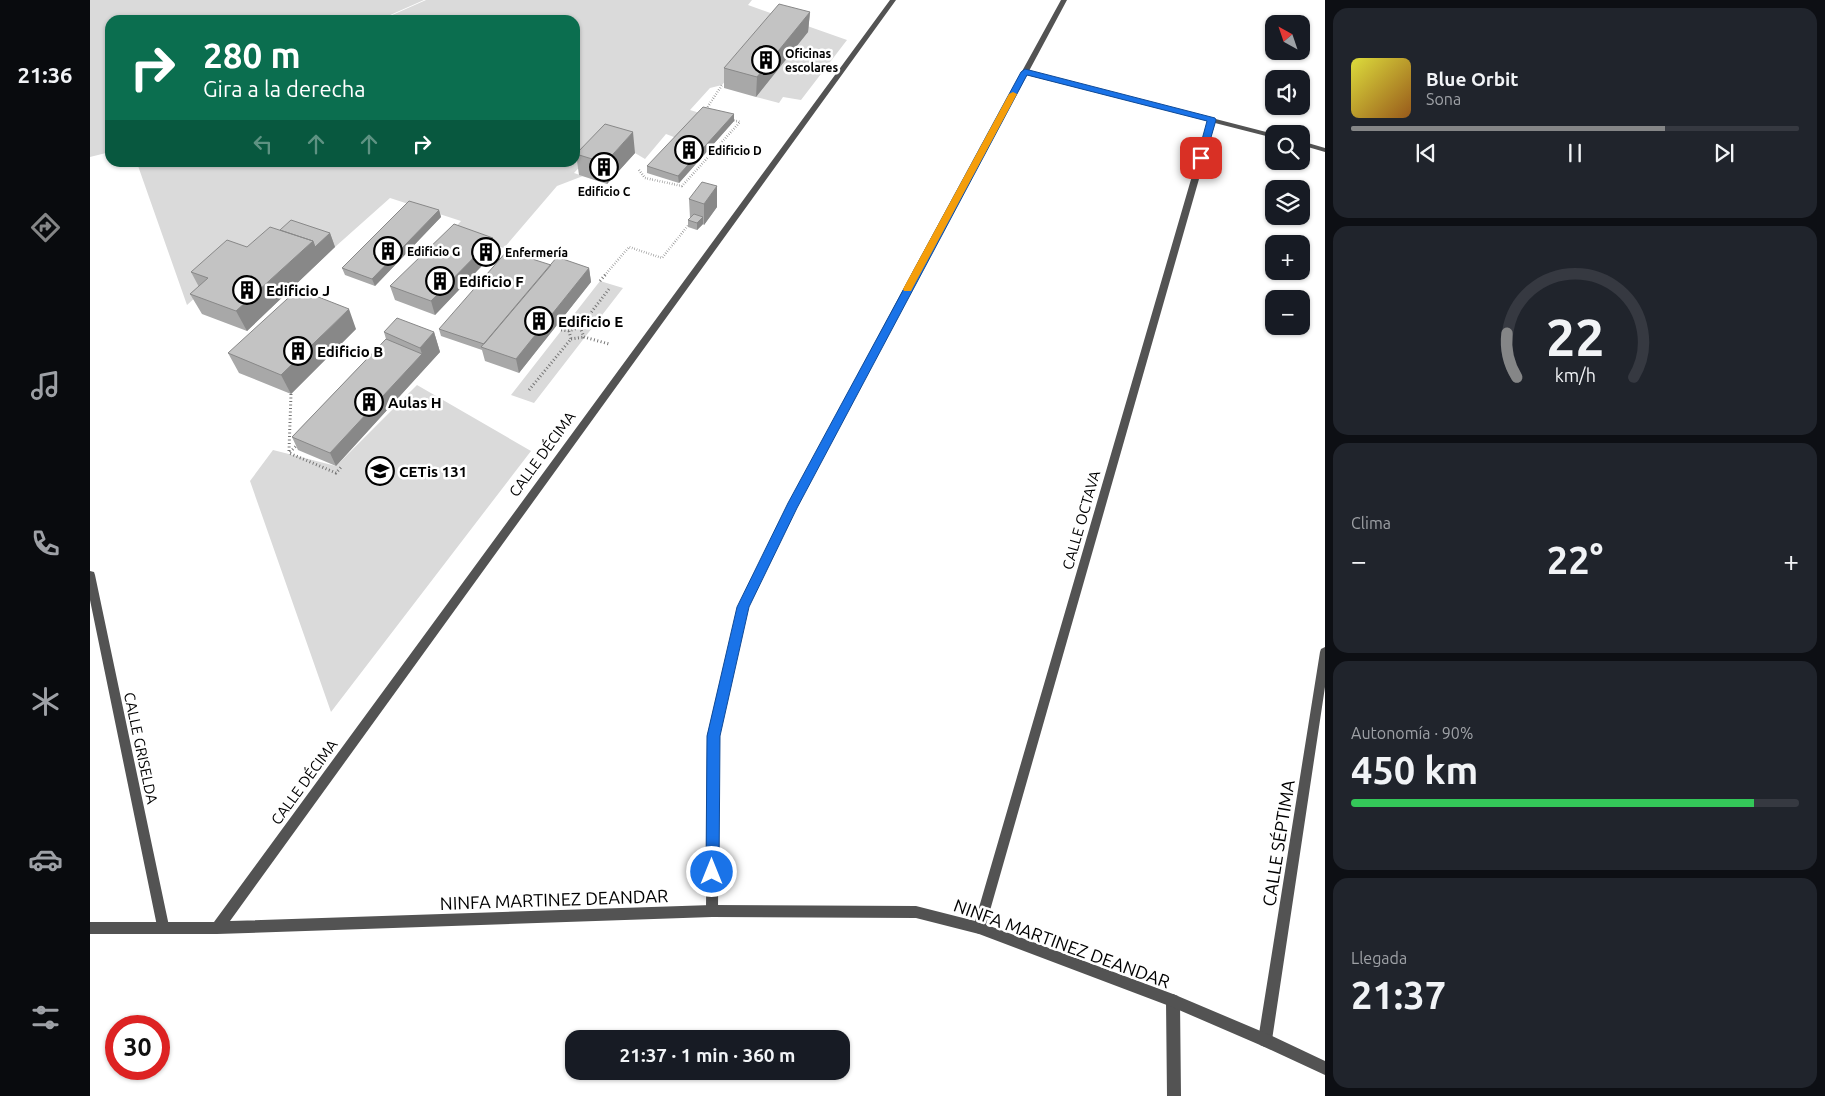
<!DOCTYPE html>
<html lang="es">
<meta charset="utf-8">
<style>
body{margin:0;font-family:Ubuntu,sans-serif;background:#20242c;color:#f1f3f6;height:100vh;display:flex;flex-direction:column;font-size:19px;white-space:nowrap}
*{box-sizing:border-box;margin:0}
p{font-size:16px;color:#9ea1a6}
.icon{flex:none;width:28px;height:28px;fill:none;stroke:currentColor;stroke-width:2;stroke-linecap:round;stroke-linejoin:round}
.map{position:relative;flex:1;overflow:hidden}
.drawer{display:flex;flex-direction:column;gap:8px;padding:8px;background:#0d0f14;width:500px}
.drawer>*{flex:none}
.guide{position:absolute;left:15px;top:15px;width:475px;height:152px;border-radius:15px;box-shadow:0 1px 4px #0004;background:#0b6e4f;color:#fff;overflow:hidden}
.needle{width:32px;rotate:320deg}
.controls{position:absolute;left:1175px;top:15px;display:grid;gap:10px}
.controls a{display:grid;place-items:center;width:45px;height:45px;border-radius:10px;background:#171b24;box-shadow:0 1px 4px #0004;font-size:25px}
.speed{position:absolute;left:15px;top:1015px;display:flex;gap:10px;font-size:25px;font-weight:700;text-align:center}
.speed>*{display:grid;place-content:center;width:65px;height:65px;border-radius:50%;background:#171b24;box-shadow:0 1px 4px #0004;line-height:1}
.speed .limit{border:8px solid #d22;background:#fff;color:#111}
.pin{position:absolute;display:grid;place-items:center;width:42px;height:42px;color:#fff;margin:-21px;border-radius:10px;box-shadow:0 2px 8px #0006}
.me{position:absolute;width:55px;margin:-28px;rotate:0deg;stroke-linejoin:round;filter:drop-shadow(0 0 4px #0008)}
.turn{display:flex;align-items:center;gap:18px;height:105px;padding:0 15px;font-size:22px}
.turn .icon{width:65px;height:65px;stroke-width:2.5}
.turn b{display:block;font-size:35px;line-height:42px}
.lanes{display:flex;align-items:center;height:48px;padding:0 15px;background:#0003;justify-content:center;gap:25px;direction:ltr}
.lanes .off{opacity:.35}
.big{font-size:38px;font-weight:600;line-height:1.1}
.drawer .widget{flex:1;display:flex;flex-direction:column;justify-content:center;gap:8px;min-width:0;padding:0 18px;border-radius:15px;background:#20242c}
.drawer .dial{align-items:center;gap:0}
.dial svg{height:130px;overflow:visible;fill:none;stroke:#363941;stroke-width:7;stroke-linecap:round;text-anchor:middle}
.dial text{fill:#f1f3f6;stroke:none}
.song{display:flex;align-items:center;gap:15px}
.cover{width:60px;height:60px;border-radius:8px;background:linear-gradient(135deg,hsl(60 70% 55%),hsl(30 70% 35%))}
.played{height:5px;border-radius:2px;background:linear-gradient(90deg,#858687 70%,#363941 70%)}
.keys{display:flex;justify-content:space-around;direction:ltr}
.heat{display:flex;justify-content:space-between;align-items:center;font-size:28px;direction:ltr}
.charge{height:8px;border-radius:4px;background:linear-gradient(90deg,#34c759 90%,#363941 0)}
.trip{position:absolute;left:475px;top:1030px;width:285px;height:50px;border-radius:15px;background:#171b24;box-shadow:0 1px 4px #0004;font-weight:600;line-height:50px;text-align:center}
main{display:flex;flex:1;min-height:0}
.menu{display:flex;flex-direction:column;width:90px;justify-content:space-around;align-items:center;background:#090b0e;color:#9ea1a6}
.menu .icon{width:35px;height:35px}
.menu .current{color:#858687}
.menu b{font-size:22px;color:#f1f3f6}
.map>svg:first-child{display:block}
.green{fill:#dadada}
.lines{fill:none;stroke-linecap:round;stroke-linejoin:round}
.path-far1{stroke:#757575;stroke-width:2.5;stroke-dasharray:0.5 2;stroke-linecap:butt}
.path{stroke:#757575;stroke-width:3;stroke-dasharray:1 2.5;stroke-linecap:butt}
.minor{fill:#535353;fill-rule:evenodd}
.tertiary{fill:#535353;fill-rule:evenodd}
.wall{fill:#a8a8a8}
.shaded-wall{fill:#888}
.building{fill:#c3c3c3;stroke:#888}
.route{fill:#1a73e8;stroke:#114b97}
.slow{fill:#f59e0b}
.labels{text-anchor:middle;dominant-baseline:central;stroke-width:5;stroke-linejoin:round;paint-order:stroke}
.far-poi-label{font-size:12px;font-weight:bold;fill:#000;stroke:#fff;text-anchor:start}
.poi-label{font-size:15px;font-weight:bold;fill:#000;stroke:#fff;text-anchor:start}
.street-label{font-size:15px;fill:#000;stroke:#fff}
.near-street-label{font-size:18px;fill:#000;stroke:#fff}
</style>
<main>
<nav class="menu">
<b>21:36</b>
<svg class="icon current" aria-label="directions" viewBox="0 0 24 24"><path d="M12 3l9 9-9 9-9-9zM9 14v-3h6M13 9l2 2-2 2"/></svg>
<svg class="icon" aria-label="music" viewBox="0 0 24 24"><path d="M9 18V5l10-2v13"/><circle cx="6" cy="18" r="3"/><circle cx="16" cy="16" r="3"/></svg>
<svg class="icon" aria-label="phone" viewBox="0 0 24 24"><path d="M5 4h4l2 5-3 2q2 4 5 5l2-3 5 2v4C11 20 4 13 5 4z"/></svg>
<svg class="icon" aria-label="climate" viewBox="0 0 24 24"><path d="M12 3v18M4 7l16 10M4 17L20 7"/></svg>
<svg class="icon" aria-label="car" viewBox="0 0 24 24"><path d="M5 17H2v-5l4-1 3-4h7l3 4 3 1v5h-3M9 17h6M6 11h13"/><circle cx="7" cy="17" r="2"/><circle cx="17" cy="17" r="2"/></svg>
<svg class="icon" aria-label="filters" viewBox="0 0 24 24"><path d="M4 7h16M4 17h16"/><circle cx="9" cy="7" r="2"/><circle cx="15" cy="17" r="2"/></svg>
</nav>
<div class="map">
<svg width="1235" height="1096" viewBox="0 0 1235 1096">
<rect width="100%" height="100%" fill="#fff"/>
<!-- green -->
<path class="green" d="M0 0H334L289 20H20V152L0 157Z
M336 0H662L658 5 757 40 711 100 693 97 689 103 666 97 718 32 656 56 632 85 620 88 600 110 613 114 589 139 576 134 555 159 545 153 512 143 484 173 493 176 467 186 414 248 360 233 371 221 300 198 245 247 207 234 147 260 97 305 47 163 485 162V20H291Z
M510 281 533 288 444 403 421 395Z
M327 385 441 451 241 712 160 481 183 450 246 466Z"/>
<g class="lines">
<!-- path-far1 -->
<path class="path-far1" d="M615 111 632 85
M549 170 555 178 592 186 650 122 642 120
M515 275 539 247 572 258 600 223"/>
<!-- path -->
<path class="path" d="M510 281 516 274
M490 327 494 337 519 344
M471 330 479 331 490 327 519 289
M481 339 494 337
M439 390 481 339 479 331
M208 444 199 453 246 473 252 466
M199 451 201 394"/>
<!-- minor -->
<path class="minor" d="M971 0H977L939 71 1184 134V138L1125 123 895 928 893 932 889 934 885 932 883 928 1118 121 937 75 832 269 706 508 658 607 629 736 628 911 626 915 622 917 618 915 616 911 617 736 648 607 699 504 824 269Z
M1211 141 1235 148V152L1211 145Z
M0 571 4 572 5 575 79 926 77 930 73 932 69 930 67 926 0 600Z
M1235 647V687L1182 1040 1180 1045 1175 1047 1170 1045 1168 1040 1230 652 1231 649Z
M1083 994 1088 996 1090 1001 1091 1096H1077L1076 1001 1078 996Z"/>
<!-- tertiary -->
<path class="tertiary" d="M800 0H806L140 921 622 905 826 906 889 922 1083 994 1180 1035 1235 1061V1075L1170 1045 1082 1007 889 934 826 918 622 917 127 934H0V922H124Z"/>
</g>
<!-- wall -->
<path class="wall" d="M720 12 718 32 666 97 634 88V68Z
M644 114V121L589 183 557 173V166Z
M545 153 517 184 489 175 486 154Z
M627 186V207L614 225 613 224 607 230 598 227V220L600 218 599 199Z
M349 210 351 217 285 286 255 275 252 268Z
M190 230 240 233 245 247 157 331 112 314 100 294 109 287 101 272 157 247Z
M403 238 406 251 345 315 305 300 300 286Z
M461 265 499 268 501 282 429 373 395 361 392 350 351 336 349 329Z
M266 329 201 394 149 373 138 353Z
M294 332H344L350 352 246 466 208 450 202 437 296 339Z"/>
<!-- shaded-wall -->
<path class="shaded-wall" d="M720 12 718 32 666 97 667 77Z
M644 114V121L589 183 588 176Z
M543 132 545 153 517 184 515 163Z
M627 186V207L614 225V204Z
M349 210 351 217 285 286 282 279Z
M613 217V224L607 230V223Z
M240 233 245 247 157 331 146 311 223 241Z
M403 238 406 251 345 315 341 301Z
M499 268 501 282 429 373 426 359Z
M259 309 266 329 201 394 191 375Z
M344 332 350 352 246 466 240 453 332 354 330 348Z"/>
<!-- building -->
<path class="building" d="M689 4 720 12 667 77 634 68Z
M613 107 644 114 588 176 557 166Z
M515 124 543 132 515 163 486 154Z
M612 182 627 186 614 204 599 199Z
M319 201 349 210 282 279 252 268Z
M604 214 613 217 607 223 598 220Z
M201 220 240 233 225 247 223 241 190 230Z
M364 224 403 238 341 301 300 286Z
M180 227 223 241 146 311 100 294 118 278 101 272 137 240 157 247Z
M417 251 461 265 394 344 349 329Z
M467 257 499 268 426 359 391 347Z
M208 289 259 309 191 375 138 353Z
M307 318 344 332 330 348 294 332Z
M296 339 332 354 240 453 202 437Z"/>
<!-- route -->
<path class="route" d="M935 69 1125 118 1126 120 1115 158 1111 160 1107 158 1117 121 937 75 707 508 659 607 630 736 629 872 627 877 622 879 618 877 616 872 617 736 647 607 698 503 931 72Z"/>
<!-- slow -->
<path class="slow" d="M923 92 927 94 822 289 821 291H814L813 289 919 94Z"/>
<!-- icons -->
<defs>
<symbol id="building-ring" viewBox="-11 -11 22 22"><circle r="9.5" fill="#fff" stroke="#000" stroke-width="1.5"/><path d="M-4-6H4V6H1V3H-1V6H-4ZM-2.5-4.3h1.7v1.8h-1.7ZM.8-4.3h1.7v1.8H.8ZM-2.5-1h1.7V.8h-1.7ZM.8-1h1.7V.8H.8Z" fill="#000"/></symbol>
<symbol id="university-ring" viewBox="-11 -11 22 22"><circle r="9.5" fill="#fff" stroke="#000" stroke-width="1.5"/><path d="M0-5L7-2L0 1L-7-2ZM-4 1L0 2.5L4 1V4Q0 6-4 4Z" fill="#000"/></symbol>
</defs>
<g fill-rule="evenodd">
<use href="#building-ring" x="660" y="44" width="32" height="32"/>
<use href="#building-ring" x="583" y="134" width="32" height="32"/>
<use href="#building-ring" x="498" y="151" width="32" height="32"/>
<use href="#building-ring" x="282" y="235" width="32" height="32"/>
<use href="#building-ring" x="380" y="236" width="32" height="32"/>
<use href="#building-ring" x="334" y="265" width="32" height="32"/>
<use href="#building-ring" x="141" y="274" width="32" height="32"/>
<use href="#building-ring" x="433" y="305" width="32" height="32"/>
<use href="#building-ring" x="192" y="335" width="32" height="32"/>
<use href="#building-ring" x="263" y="386" width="32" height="32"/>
<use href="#university-ring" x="274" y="455" width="32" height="32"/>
</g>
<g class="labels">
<!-- far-poi labels -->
<g class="far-poi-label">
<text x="695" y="53">Oficinas<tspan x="695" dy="14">escolares</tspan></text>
<text x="618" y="150">Edificio D</text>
<text x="514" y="191" text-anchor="middle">Edificio C</text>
<text x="317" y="251">Edificio G</text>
<text x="415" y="252">Enfermería</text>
</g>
<!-- poi labels -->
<g class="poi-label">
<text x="369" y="281">Edificio F</text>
<text x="176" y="290">Edificio J</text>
<text x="468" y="321">Edificio E</text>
<text x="227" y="351">Edificio B</text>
<text x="298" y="402">Aulas H</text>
<text x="309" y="471">CETis 131</text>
</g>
<!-- street labels -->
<g class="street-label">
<text transform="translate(452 454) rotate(-54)">CALLE DÉCIMA</text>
<text transform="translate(991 520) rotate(-74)">CALLE OCTAVA</text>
<text transform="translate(51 748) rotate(78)">CALLE GRISELDA</text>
<text transform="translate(214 782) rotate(-54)">CALLE DÉCIMA</text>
</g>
<!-- near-street labels -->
<g class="near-street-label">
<text transform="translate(1188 843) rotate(-81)">CALLE SÉPTIMA</text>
<text transform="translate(464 899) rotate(-2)">NINFA MARTINEZ DEANDAR</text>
<text transform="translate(972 943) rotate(20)">NINFA MARTINEZ DEANDAR</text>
</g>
</g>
</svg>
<div class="controls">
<a><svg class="needle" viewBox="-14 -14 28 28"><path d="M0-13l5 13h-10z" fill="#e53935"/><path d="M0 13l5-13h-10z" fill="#9ea1a6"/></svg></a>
<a><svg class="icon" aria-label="sound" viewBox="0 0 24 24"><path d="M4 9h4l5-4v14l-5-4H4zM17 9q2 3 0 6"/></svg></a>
<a><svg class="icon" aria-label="search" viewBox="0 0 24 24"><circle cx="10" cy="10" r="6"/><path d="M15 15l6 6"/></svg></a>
<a><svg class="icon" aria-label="layers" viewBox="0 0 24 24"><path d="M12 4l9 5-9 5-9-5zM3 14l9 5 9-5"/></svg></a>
<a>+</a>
<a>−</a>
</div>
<div class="speed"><div class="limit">30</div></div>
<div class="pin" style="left:1111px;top:158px;background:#d93025"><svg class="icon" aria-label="arrive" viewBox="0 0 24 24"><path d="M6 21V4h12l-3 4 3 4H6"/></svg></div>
<svg class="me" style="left:622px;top:872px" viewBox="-20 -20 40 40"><circle r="17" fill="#1a73e8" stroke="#fff" stroke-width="3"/><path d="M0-11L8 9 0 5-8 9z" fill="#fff"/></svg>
<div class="trip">21:37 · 1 min · 360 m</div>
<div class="guide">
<div class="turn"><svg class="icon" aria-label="right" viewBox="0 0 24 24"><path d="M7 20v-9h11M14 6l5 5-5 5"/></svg><div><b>280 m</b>Gira a la derecha</div></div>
<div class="lanes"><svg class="icon off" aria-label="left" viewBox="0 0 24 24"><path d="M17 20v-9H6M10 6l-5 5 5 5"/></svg><svg class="icon off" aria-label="ahead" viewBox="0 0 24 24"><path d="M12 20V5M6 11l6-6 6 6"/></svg><svg class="icon off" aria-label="ahead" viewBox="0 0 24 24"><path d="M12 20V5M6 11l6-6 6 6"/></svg><svg class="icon" aria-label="right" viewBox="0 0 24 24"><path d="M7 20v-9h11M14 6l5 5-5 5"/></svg></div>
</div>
</div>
<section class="drawer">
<div class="widget">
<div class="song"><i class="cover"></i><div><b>Blue Orbit</b><p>Sona</p></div></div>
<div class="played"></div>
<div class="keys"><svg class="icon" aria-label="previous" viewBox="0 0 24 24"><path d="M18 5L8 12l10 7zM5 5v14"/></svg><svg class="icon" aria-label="pause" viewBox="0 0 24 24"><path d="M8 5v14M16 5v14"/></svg><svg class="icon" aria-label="next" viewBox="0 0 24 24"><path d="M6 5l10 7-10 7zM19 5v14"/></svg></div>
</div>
<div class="widget dial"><svg viewBox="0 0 100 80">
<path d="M14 69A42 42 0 1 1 86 69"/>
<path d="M14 69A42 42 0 0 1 8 42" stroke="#858687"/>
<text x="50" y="56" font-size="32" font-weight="700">22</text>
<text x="50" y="72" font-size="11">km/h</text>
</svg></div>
<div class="widget"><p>Clima</p>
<div class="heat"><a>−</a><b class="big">22°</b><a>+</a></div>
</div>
<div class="widget"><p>Autonomía · 90%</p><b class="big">450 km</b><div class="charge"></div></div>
<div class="widget"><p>Llegada</p><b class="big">21:37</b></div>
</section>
</main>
